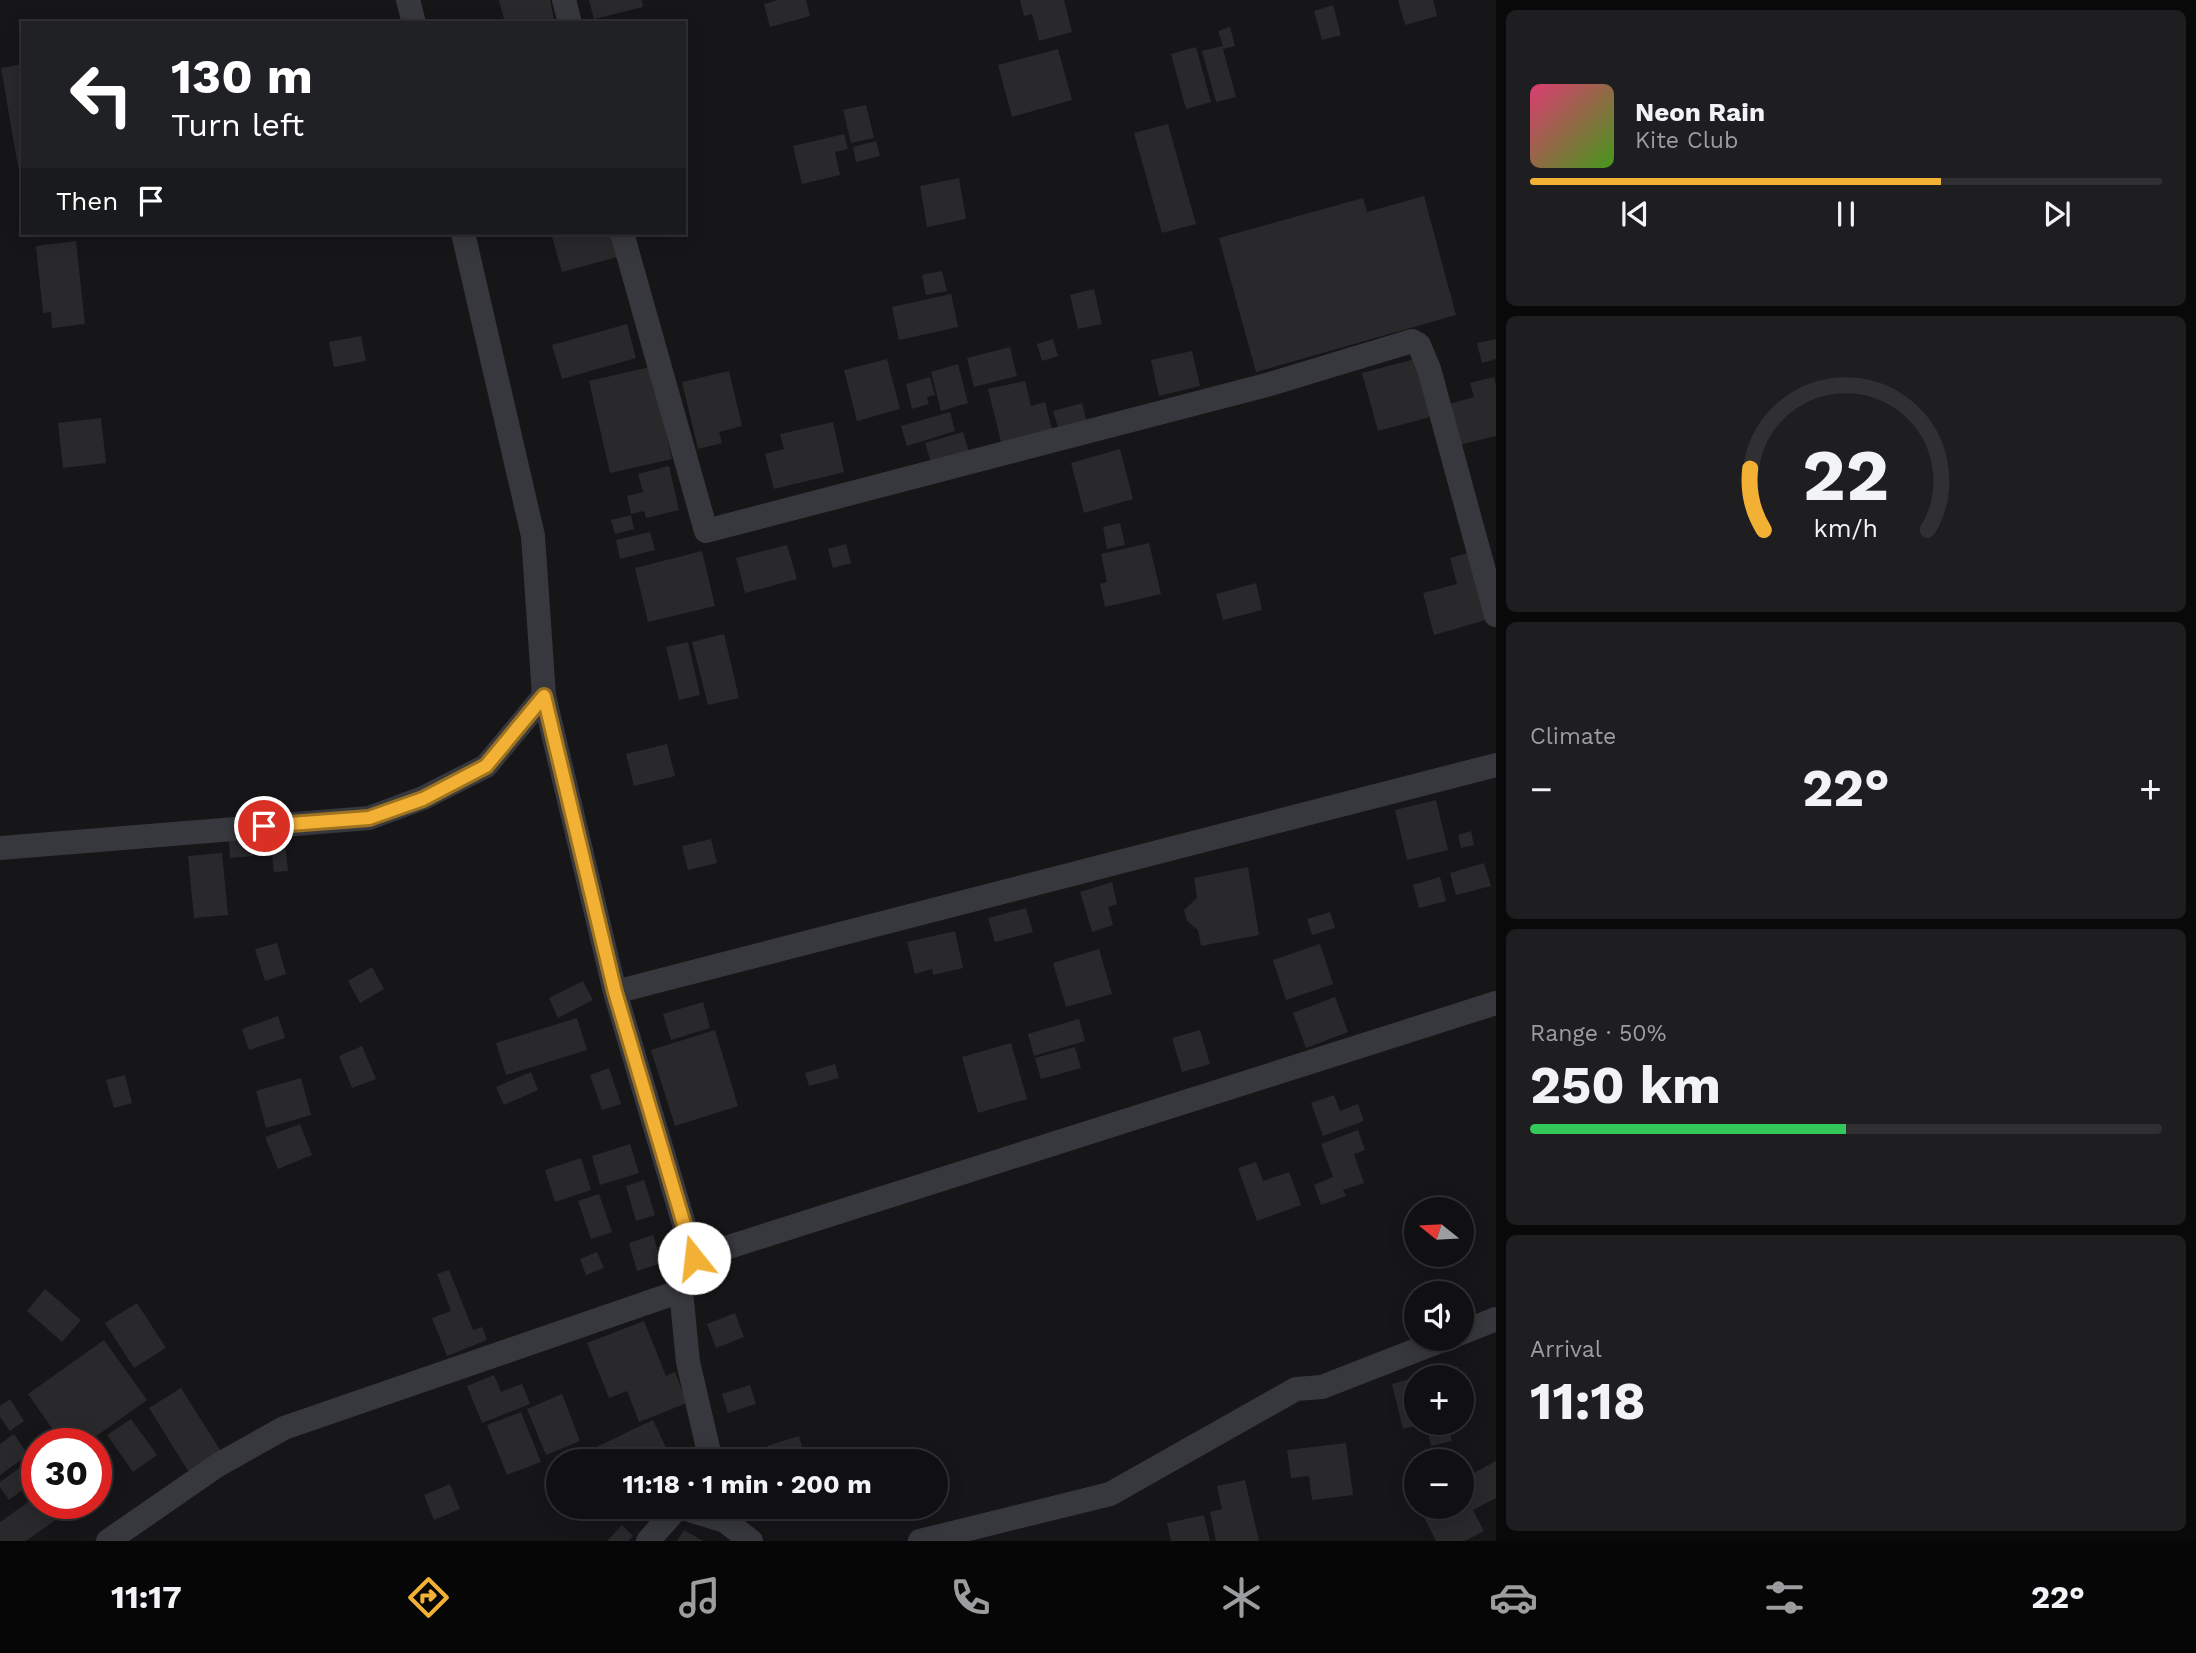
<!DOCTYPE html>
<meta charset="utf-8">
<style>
body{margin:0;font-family:"Work Sans",sans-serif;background:#1e1e20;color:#f1f3f6;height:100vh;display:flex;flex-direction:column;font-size:26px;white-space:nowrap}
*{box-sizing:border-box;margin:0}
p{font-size:23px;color:#9c9d9f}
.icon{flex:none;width:38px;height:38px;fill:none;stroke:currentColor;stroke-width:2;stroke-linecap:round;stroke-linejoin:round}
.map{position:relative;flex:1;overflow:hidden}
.drawer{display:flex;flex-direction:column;gap:10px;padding:10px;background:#09090a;width:700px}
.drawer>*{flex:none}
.banner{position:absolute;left:21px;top:21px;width:665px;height:214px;border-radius:0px;box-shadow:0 4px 18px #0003,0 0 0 2px #303032;background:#202124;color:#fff;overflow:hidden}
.needle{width:46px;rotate:288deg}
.controls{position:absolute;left:1404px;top:1197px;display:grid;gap:14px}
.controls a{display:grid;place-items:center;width:70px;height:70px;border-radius:50%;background:#101012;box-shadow:0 4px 18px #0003,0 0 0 2px #303032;font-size:35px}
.speed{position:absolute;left:21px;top:1428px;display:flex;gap:14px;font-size:35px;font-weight:700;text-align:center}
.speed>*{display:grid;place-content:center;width:91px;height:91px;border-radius:50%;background:#101012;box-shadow:0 4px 18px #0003,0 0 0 2px #303032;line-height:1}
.speed .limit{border:10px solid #d22;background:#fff;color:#111}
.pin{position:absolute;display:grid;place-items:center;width:60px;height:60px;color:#fff;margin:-30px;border:4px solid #fff;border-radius:50%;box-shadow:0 2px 7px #0007}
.me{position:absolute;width:77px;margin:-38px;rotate:344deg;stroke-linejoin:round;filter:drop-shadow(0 0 5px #0008)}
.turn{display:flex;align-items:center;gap:24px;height:147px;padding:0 35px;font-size:32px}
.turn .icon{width:91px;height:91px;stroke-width:2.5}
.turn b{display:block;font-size:49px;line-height:60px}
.then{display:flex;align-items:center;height:66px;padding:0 35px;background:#0003;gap:14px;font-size:26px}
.big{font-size:52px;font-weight:700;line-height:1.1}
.drawer .tile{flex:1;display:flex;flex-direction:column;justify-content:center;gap:10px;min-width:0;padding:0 24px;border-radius:10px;background:#1e1e20}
.drawer .dial{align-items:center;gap:0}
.dial svg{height:182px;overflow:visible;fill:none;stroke:#303032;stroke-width:7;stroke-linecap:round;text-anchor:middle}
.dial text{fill:#f1f3f6;stroke:none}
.song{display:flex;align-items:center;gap:21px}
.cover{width:84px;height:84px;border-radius:10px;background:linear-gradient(135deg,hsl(340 70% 55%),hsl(100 70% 35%))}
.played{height:7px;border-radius:4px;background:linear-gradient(90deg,#f2b134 65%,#303032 65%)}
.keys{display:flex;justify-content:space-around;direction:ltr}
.heat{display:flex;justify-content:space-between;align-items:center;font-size:38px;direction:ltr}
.charge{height:10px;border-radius:5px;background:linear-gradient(90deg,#34c759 50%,#303032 0)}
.trip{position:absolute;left:546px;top:1449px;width:402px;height:70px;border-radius:35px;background:#101012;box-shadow:0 4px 18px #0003,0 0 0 2px #303032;font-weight:700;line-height:70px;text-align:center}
.dock{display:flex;height:112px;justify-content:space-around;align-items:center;background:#060607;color:#9c9d9f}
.dock .icon{width:49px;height:49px}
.dock .active{color:#f2b134}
.dock b{font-size:32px;color:#f1f3f6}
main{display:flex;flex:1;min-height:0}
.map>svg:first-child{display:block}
.building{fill:#29292c}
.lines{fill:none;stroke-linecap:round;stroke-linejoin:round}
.street{stroke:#37383d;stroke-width:24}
.route-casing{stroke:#9d7322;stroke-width:18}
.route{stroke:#f2b134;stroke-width:12}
</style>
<main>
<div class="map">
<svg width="1496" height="1541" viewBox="0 0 1496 1541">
<rect width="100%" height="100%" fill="#161618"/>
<!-- building -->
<path class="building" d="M499 0H550L555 23H505Z
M589 0H642L643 7 594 19Z
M778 0H806L810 16 770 27 764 4Z
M1020 0H1064L1072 32 1039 41 1032 14 1024 16Z
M1398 0H1433L1437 16 1405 25Z
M1333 5 1341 35 1322 40 1314 11Z
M1230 27 1235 46 1223 49 1236 97 1216 102 1202 51 1223 46 1218 31Z
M1196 47 1211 102 1186 109 1171 54Z
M1058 49 1072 100 1012 117 998 65Z
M23 64V167H18L1 68Z
M866 105 874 138 851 143 843 110Z
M1168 124 1196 224 1162 233 1134 133Z
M844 134 848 149 835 152 840 175 802 184 793 146Z
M876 141 880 156 856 162 853 147Z
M959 178 966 219 927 227 920 186Z
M1424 196 1456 315 1256 372 1219 238 1363 198 1367 212Z
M551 233H615L621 256 562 272Z
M76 241 85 324 52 328 51 312 43 313 36 246Z
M942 271 947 291 926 295 922 275Z
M1094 289 1102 324 1078 329 1070 295Z
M951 294 958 327 899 340 892 307Z
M627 324 636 358 562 379 552 345Z
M361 336 366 361 334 367 329 342Z
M1053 339 1058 356 1042 361 1037 344Z
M1496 339V359L1482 363 1477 343Z
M1010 347 1017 376 974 387 967 358Z
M1192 351 1200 386 1159 396 1151 360Z
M887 359 900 409 857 421 844 370Z
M1415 359 1430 417 1378 431 1362 373Z
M958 364 968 403 941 411 931 372Z
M650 367 672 459 610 473 589 381Z
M729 371 742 426 719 432 722 443 698 449 682 382Z
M930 377 935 395 927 397 929 404 912 409 906 384Z
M1494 377 1496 385V436L1459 445 1449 404 1474 397 1470 383Z
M1025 381 1031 406 1045 402 1053 433 1002 446 988 389Z
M1082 403 1087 423 1059 431 1053 411Z
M950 412 955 431 907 446 901 426Z
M101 418 106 463 63 468 58 423Z
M833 422 844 472 774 489 765 454 784 449 780 434Z
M963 432 970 455 932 466 925 443Z
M1120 449 1133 499 1084 513 1071 463Z
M669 466 679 510 646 518 644 511 631 514 627 496 643 492 638 474Z
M631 515 634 529 615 534 611 520Z
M1120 523 1125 545 1107 549 1103 527Z
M650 532 655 550 620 559 616 540Z
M1149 543 1161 594 1105 607 1100 584 1107 582 1101 554Z
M846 544 851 563 833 568 828 549Z
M787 545 797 579 745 593 736 558Z
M702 551 715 606 648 622 635 568Z
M1471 552 1489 619 1434 635 1423 593 1457 584 1450 558Z
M1256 583 1262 610 1223 620 1216 594Z
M724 634 739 698 708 705 692 642Z
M688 642 700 695 679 700 666 647Z
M667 744 675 776 634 786 626 754Z
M1436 800 1448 850 1407 860 1395 810Z
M1471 831 1474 845 1461 848 1458 835Z
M252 836 253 856 230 858 229 838Z
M711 839 717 863 688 870 682 846Z
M285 844 288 871 274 872 271 845Z
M222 853 228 915 194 918 188 856Z
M1484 863 1491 886 1456 895 1450 873Z
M1248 867 1259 935 1201 946 1198 930 1187 921 1184 910 1197 898 1194 878Z
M1440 877 1446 901 1419 908 1413 885Z
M1112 882 1117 904 1108 907 1113 925 1092 932 1080 892Z
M1026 908 1033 932 995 942 988 918Z
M1330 912 1335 928 1312 935 1307 919Z
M955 931 963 968 933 975 932 969 915 974 907 942Z
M277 943 286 974 265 981 255 949Z
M1320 944 1333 984 1286 1000 1273 960Z
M1099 949 1112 994 1066 1007 1053 963Z
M372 967 384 989 360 1003 348 981Z
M583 981 593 1000 558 1018 549 998Z
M1335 997 1348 1032 1306 1048 1293 1013Z
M703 1002 710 1028 671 1040 663 1014Z
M278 1016 285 1038 249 1050 242 1029Z
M577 1018 587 1050 506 1075 496 1043Z
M1079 1019 1085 1041 1034 1056 1028 1034Z
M715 1030 738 1106 675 1126 651 1050Z
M1200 1030 1210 1064 1182 1072 1172 1038Z
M1011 1043 1027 1099 978 1113 962 1057Z
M362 1046 376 1079 352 1088 339 1056Z
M1075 1047 1081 1068 1041 1079 1035 1058Z
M835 1064 839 1078 809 1086 805 1073Z
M609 1068 621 1104 602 1110 590 1075Z
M531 1072 538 1090 504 1105 496 1087Z
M125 1075 132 1103 114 1108 106 1080Z
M301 1078 311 1115 266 1128 256 1091Z
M1334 1095 1340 1111 1358 1104 1364 1121 1323 1136 1311 1103Z
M300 1124 312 1155 278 1169 265 1137Z
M1358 1130 1365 1150 1354 1154 1364 1183 1343 1190 1346 1196 1321 1205 1314 1185 1333 1177 1321 1144Z
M630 1144 639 1173 600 1185 592 1156Z
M581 1158 591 1190 555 1202 545 1170Z
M1256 1162 1263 1181 1289 1172 1301 1205 1257 1221 1238 1168Z
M644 1180 655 1215 636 1221 626 1186Z
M599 1194 612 1232 591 1239 578 1201Z
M653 1235 662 1263 637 1271 629 1243Z
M597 1252 604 1268 586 1275 580 1259Z
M449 1270 473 1330 482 1327 487 1340 447 1356 432 1318 451 1311 437 1274Z
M45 1289 81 1320 62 1342 27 1311Z
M137 1303 166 1348 134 1368 105 1323Z
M735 1313 744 1337 716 1348 707 1324Z
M644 1321 666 1376 675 1372 687 1403 639 1422 627 1391 609 1398 587 1343Z
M104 1340 147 1400 85 1444H63L28 1394Z
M1458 1367 1461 1377H1420V1376Z
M494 1375 501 1392 522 1384 530 1404 482 1423 467 1386Z
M1416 1377V1423L1425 1424 1403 1429 1392 1384Z
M1461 1383 1470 1412 1461 1414Z
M750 1385 756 1404 728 1413 722 1394Z
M181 1388 222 1453 190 1474 149 1408Z
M562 1394 580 1441 546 1455 527 1409Z
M10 1399 24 1421 10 1431 0 1417V1406Z
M521 1412 541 1462 507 1475 487 1425Z
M131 1419 157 1455 133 1472 107 1435Z
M653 1420 670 1456 660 1461H598L592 1449Z
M1448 1424 1452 1441 1431 1446 1427 1429Z
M14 1434 28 1455 0 1475V1444Z
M799 1436 806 1461H772L767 1446Z
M1346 1443 1353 1495 1312 1500 1309 1476 1291 1478 1287 1450Z
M1496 1461V1498L1473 1510 1484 1531 1465 1541H1436L1419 1507H1461V1480Z
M25 1464 36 1480 9 1500 0 1487V1482Z
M1245 1480 1259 1541H1216L1210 1512 1222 1509 1217 1486Z
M450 1484 460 1509 434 1520 424 1495Z
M37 1496V1503H62L68 1511 26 1541H0V1522Z
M1204 1515 1210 1541H1171L1167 1523Z
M622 1525 633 1536 628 1541H607Z
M684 1530 703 1541H677Z"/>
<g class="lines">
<!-- street -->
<path class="street" d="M408 0 414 23
M564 0 570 23
M463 233 533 536 544 696 615 992 694 1258 681 1291 688 1362 711 1461
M622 233 706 531 1270 384 1412 341 1419 345 1429 369 1496 615
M0 848 369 818 423 798 486 766 544 696
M615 992 1496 765
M694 1258 1496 1003
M1461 1333 1496 1319
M680 1507 725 1521
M722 1507 725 1521 751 1541
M108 1541 218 1465 284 1428 681 1291
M648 1541 678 1507
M920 1541 1110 1494 1296 1389 1322 1387 1445 1339"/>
</g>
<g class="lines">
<defs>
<path id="route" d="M264 826 369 818 423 799 486 766 544 696 615 992 694 1258"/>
</defs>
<!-- route casing -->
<use href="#route" class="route-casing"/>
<!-- route -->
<use href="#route" class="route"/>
</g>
</svg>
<div class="controls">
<a><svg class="needle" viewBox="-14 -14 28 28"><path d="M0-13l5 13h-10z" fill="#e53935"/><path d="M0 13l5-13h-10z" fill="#9c9d9f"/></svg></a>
<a><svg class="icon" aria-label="sound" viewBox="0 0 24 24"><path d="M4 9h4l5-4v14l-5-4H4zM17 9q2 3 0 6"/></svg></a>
<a>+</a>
<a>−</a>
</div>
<div class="speed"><div class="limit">30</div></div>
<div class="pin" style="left:264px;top:826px;background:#d93025"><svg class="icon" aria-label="arrive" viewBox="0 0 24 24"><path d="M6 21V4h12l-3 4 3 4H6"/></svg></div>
<svg class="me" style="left:694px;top:1258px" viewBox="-20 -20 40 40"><circle r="19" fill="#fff"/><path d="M0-13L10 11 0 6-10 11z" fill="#f2b134"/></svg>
<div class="trip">11:18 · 1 min · 200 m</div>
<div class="banner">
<div class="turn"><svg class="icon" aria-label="left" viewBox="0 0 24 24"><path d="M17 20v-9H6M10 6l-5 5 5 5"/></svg><div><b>130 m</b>Turn left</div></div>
<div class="then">Then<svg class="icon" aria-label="arrive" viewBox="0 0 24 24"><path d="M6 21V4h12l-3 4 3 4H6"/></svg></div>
</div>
</div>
<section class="drawer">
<div class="tile">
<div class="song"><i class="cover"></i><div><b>Neon Rain</b><p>Kite Club</p></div></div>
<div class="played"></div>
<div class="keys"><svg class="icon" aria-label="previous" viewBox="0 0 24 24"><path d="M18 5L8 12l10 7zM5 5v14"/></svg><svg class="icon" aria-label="pause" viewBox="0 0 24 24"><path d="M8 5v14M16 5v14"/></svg><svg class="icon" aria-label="next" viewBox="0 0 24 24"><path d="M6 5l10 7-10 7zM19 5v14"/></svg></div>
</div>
<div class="tile dial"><svg viewBox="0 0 100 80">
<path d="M14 69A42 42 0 1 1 86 69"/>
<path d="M14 69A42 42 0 0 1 8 42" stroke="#f2b134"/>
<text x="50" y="56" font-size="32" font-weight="700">22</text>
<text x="50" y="72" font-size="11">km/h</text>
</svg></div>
<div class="tile"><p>Climate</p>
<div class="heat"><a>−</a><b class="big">22°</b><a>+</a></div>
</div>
<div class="tile"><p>Range · 50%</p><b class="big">250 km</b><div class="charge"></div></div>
<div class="tile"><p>Arrival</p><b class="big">11:18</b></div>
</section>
</main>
<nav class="dock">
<b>11:17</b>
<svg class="icon active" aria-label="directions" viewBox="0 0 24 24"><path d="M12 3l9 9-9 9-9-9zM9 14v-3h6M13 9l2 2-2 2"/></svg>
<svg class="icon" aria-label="music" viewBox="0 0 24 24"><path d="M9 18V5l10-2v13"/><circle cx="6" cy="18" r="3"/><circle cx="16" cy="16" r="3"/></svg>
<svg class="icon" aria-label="phone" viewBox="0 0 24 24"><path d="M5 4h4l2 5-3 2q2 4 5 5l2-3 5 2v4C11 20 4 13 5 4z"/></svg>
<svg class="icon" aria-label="climate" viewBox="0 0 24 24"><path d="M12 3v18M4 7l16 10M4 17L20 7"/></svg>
<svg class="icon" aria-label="car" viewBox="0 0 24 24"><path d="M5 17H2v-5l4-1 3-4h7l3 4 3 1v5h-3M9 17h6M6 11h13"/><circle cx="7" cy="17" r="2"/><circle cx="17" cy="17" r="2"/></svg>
<svg class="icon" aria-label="filters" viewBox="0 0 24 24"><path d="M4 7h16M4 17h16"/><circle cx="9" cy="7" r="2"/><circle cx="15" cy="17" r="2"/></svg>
<b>22°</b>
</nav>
